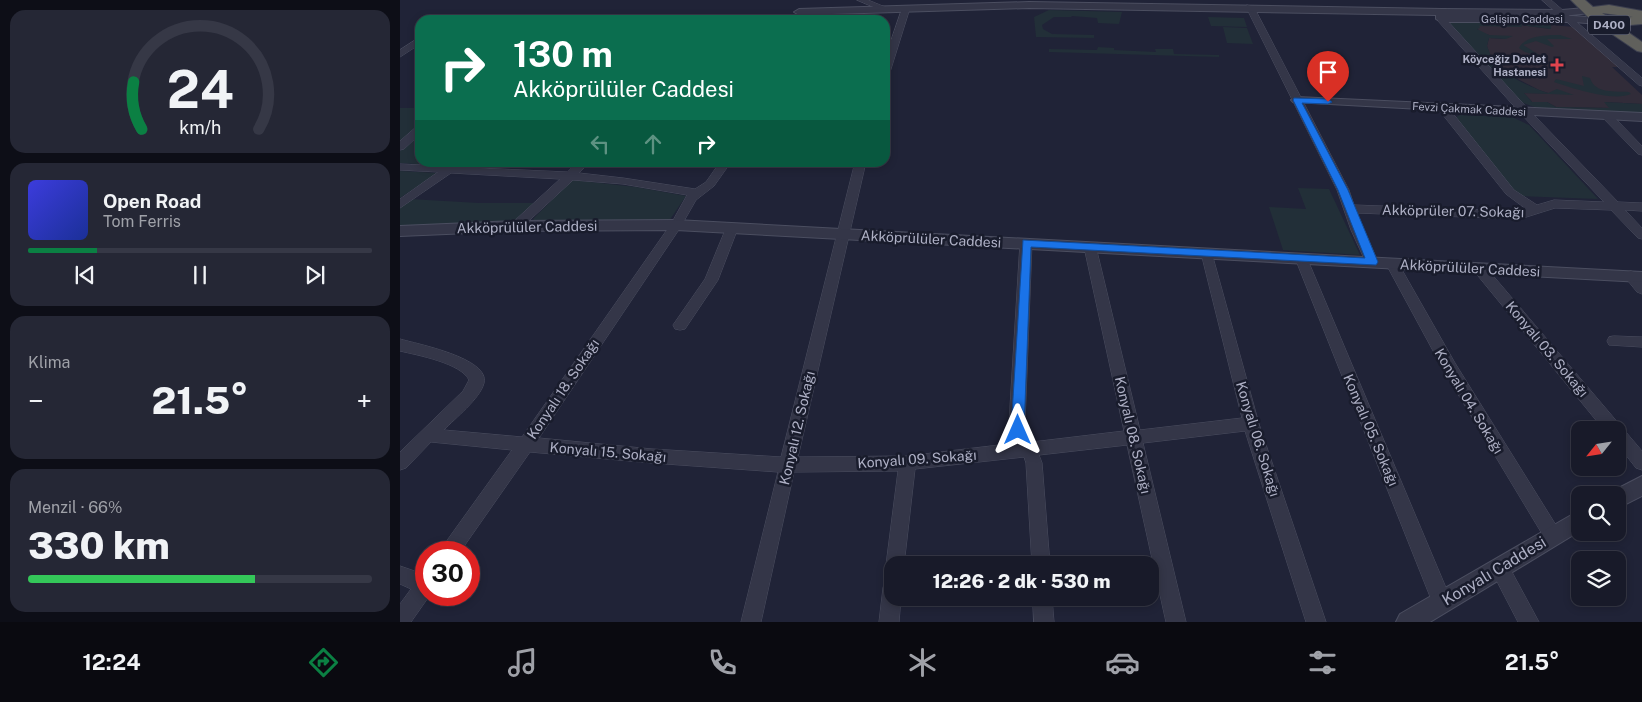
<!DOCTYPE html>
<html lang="tr">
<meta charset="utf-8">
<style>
body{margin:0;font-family:"Public Sans",sans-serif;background:#252735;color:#f1f3f6;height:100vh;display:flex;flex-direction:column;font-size:19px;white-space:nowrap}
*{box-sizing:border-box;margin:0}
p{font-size:16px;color:#9fa1a8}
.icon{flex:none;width:28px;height:28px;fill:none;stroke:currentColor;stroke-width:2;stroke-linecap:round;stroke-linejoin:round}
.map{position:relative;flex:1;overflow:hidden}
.drawer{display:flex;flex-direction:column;gap:10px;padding:10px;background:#0d0e17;width:400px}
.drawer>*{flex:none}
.guide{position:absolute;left:15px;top:15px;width:475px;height:152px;border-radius:15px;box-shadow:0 2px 8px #0003,0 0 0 1px #363846;background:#0b6e4f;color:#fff;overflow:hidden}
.needle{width:32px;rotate:240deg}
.fabs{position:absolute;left:1171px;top:421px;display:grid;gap:10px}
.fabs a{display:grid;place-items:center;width:55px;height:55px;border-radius:10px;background:#181a29;box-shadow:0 2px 8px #0003,0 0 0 1px #363846;font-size:25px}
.speed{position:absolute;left:15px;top:541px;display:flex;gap:10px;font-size:25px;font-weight:700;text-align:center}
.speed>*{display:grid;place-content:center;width:65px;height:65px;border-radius:50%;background:#181a29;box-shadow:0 2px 8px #0003,0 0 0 1px #363846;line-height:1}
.speed .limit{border:8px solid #d22;background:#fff;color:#111}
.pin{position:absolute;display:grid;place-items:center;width:42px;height:42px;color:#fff;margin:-51px -21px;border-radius:50% 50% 50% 0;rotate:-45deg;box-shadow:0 0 5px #0007}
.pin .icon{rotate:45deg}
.me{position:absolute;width:55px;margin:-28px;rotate:0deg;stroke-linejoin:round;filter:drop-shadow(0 0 4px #0008)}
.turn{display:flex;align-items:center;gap:18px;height:105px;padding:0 15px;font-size:22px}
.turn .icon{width:65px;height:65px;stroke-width:2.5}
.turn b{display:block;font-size:35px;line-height:42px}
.lanes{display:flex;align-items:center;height:48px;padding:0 15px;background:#0003;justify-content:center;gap:25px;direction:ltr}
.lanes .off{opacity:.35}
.big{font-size:38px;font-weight:800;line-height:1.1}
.drawer .widget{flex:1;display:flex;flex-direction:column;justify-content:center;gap:8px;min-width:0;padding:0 18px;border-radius:15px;background:#252735}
.drawer .dial{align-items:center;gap:0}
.dial svg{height:130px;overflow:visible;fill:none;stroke:#363846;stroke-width:7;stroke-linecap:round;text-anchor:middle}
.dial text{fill:#f1f3f6;stroke:none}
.song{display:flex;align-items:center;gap:15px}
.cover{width:60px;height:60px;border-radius:8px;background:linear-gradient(135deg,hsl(240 70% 55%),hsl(230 70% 35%))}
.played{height:5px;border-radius:2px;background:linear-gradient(90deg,#0b8043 20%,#363846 20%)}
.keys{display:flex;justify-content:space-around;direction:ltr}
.heat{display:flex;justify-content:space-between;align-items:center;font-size:28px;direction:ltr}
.charge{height:8px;border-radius:4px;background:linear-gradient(90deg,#34c759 66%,#363846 0)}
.trip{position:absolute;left:484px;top:556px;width:275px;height:50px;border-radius:15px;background:#181a29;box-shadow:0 2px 8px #0003,0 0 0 1px #363846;font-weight:800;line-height:50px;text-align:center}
.dock{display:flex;height:80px;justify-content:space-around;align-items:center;background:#0a0a10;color:#9fa1a8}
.dock .icon{width:35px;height:35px}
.dock .on{color:#0b8043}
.dock b{font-size:22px;color:#f1f3f6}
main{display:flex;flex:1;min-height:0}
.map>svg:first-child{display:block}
.medical{fill:#312c39}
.green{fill:#222f38}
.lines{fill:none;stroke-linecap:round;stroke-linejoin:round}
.minor-casing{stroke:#4b4e60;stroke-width:1}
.tertiary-casing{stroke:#4b4e60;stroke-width:2}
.trunk-casing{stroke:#3b3e4f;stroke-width:2}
.minor{fill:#343648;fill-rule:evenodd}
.tertiary{fill:#343648;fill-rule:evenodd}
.trunk{fill:#60605c;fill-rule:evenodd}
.route{fill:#1a73e8;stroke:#114b97}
.health-dot{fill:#e0444e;stroke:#191c2c;stroke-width:2}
.labels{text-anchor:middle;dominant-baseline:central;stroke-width:5;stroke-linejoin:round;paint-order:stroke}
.far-street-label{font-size:11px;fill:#aeb0c5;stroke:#191c2c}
.far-poi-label{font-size:11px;font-weight:bold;fill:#aeb0c5;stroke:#191c2c;text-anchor:end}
.shield{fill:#191c2c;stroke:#818497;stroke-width:1}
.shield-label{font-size:12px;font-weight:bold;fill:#aeb0c5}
.street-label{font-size:14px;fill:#aeb0c5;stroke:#191c2c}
.near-street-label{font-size:16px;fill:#aeb0c5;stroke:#191c2c}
</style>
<main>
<section class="drawer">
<div class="widget dial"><svg viewBox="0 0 100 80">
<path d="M14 69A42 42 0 1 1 86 69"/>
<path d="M14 69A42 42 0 0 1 9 40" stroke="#0b8043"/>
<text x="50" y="56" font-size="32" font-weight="700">24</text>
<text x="50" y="72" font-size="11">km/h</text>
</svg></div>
<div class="widget">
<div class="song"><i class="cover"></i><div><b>Open Road</b><p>Tom Ferris</p></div></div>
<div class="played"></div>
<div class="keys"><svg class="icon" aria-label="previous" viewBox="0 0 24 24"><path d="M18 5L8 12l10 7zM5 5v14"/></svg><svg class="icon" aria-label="pause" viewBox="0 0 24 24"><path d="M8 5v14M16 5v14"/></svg><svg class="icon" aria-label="next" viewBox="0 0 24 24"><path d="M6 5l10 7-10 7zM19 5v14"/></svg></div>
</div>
<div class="widget"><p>Klima</p>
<div class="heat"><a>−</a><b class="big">21.5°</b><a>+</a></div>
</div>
<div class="widget"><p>Menzil · 66%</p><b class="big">330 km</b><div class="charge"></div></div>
</section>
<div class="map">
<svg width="1242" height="622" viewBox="0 0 1242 622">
<rect width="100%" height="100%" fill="#202337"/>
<!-- medical -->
<path class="medical" d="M1120 25 1151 29V25L1174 27 1219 67H1212L1242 95V104L1205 102 1210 108 1156 107 1147 102H1132L1124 93 1171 94 1148 93 1139 90 1110 75 1097 64 1090 63 1087 59 1091 58 1087 46 1089 38 1106 39 1089 35 1080 32 1077 28H1079L1078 26Z"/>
<!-- green -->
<path class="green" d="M649 10 722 12 719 24 698 23 697 18 672 16 671 17H654L642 25 643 29 652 34 694 35V38L636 37 634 17Z
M808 17 844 18 847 27 811 26Z
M1052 22 1151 25V29L1121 25 1122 27 1079 26 1080 28 1077 29 1089 35 1113 36 1106 39 1089 38 1087 46 1092 59H1087L1090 63C1100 64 1106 73 1114 78 1125 84 1136 89 1148 93L1157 89 1174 95 1124 93 1132 102H1147L1156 107 1209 108 1204 102 1242 104V113L1137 108 1121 102 1050 24Z
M823 27 847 28 853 44 827 43Z
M1160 35 1172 39H1147L1154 46 1152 47 1136 41 1123 45 1146 59 1125 52 1119 48C1126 35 1147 35 1160 35Z
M698 47 714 48V50L756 52 755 49H773L774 54 819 55V57L649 52V49L697 50Z
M1182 76 1190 78C1195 94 1215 91 1229 92L1231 94C1213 102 1172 88 1154 82L1156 79 1184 86Z
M0 108H20V125L0 142Z
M1060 115 1112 117 1129 125 1198 199 1118 196 1056 117Z
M20 133V162L52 163 47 166 0 163V151Z
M0 171 38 173 0 198Z
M172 180 236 187 286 196 269 221 136 222 133 219Z
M898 188 929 189 960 255 883 250 869 207 906 209Z
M10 199 79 203H137L115 223 0 226V207Z"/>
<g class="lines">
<defs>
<path id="minor" d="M457 0H468L490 9 483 11Z
M1142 0H1151L1242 78V86L1239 85Z
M847 5 854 7 949 190 954 205 1119 211 1126 209 1106 194 1039 110 1038 108 1043 105 1047 106 1114 190 1137 205 1154 200 1204 202 1121 114 1038 21V17H1044L1129 110 1218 202 1242 203V211L1225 210 1242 228V239L1238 238 1211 210 1155 208 1120 219 957 213 978 262 972 266 967 265 951 230 937 190 846 7Z
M503 6 510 8 490 72 485 75V58Z
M20 37V44L0 57V50Z
M1207 113 1211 114 1242 146V155L1238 154 1203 118V114Z
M20 126V134L4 149 0 150V141L16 127Z
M178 162H190L179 173 223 178 295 189 306 182 320 162H331L314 186 296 200 280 228 139 438 252 449 381 457 455 162H466L398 457 507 456 616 443 609 423 620 243 626 239 632 243 625 423 632 442 724 431 684 247 690 243 696 247 740 430 842 418 801 253 803 250H811L859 424 926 622H906L845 431 743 443 786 622H766L727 445 639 455 642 463 650 565H632L626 463 624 457 515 469 504 565H492V573L488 571 486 565 498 471 394 472 361 622H341L378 472 252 463 130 452 60 552H40L43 546 112 450 31 442 6 468 0 470V452L63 391 69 380C61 363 17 355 0 351V339C17 344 90 358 84 383 80 399 55 418 44 430L122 437 271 224 287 195 223 184 173 180 120 229H112L110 226 112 223 160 179 51 173 0 208V199L38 172 0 170V164L46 166 51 165 56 167 167 172Z
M332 224 338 228 318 280 285 329 280 330 275 329 273 325 305 279 326 228Z
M901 254 907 258 1052 602 1049 609 1042 612 1035 609 895 258Z
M992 260 997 261 1055 363 1159 530 1162 536 1159 542 1153 545 1147 542 1044 371 986 264 987 261Z
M1079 264 1084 265 1242 451V470L1236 468 1218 445V430H1204L1074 271 1073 268 1074 265Z
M1231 271 1236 273 1242 280V294L1237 292 1224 276 1226 273Z
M1214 336 1242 337V347L1209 345 1207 341 1209 337Z
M1099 559 1106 561 1139 622H1118L1090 568 1092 561Z
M0 566 26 575V595H30L11 622H0V604L11 589 0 584Z
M492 579V598H501L499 622H479L483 588 485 581Z
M633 598H652L654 622H634Z"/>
<path id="tertiary" d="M629 2 1042 9 1162 10 1197 7 1200 8V12L1162 16H1044H1173L1213 19 1218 22 1213 25 1173 22H1041L1036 19V15L629 8 399 15 394 12 399 9Z
M897 97 1242 113V121L893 102 891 100Z
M276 220 1242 272V282L276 230 116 231 0 236V226L116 221Z
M1242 476V496L1218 508V495H1210L1211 492Z
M1180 510V531L1030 622H996L1000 614Z"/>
<path id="trunk" d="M1171 0H1185L1193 7 1209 5 1242 11V24L1219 26 1242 42V52L1237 51 1190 19ZM1202 13 1233 17 1210 18Z"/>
</defs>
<!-- minor casing -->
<use href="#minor" class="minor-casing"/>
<!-- tertiary casing -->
<use href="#tertiary" class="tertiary-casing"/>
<!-- trunk casing -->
<use href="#trunk" class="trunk-casing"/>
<!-- minor -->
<use href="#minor" class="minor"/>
<!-- tertiary -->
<use href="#tertiary" class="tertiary"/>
<!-- trunk -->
<use href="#trunk" class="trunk"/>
</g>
<!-- route -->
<path class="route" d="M894 98 928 99 932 102 928 104 902 103 948 190 978 262 976 265 631 247 624 430 623 434 618 436 613 434 611 430 623 240 965 258 938 190 893 100Z"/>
<!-- markers -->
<path class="health-dot" d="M1154.5 57.5h5v5h5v5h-5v5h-5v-5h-5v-5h5z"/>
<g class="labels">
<!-- far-street labels -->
<g class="far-street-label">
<text x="1122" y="19">Gelişim Caddesi</text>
<text transform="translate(1069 109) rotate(3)">Fevzi Çakmak Caddesi</text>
</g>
<!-- far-poi labels -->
<g class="far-poi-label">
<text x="1146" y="59">Köyceğiz Devlet<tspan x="1146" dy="13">Hastanesi</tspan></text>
</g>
<!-- shield labels -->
<rect class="shield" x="1188" y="15.5" width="42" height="19" rx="4"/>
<g class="shield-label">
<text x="1209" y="25">D400</text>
</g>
<!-- street labels -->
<g class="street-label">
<text transform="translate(1053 211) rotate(1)">Akköprüler 07. Sokağı</text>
<text transform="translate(127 227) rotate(-1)">Akköprülüler Caddesi</text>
<text transform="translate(531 239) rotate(3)">Akköprülüler Caddesi</text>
<text transform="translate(1070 268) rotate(3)">Akköprülüler Caddesi</text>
<text transform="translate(1147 349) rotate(50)">Konyalı 03. Sokağı</text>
<text transform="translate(163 389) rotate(-56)">Konyalı 18. Sokağı</text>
<text transform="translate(1069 401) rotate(59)">Konyalı 04. Sokağı</text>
<text transform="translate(397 428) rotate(-77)">Konyalı 12. Sokağı</text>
<text transform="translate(971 430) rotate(67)">Konyalı 05. Sokağı</text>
<text transform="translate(733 435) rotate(77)">Konyalı 08. Sokağı</text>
<text transform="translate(858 439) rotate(73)">Konyalı 06. Sokağı</text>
<text transform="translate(208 452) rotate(5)">Konyalı 15. Sokağı</text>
<text transform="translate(517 459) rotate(-4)">Konyalı 09. Sokağı</text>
</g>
<!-- near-street labels -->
<g class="near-street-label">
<text transform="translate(1094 571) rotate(-31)">Konyalı Caddesi</text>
</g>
</g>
</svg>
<div class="fabs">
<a><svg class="needle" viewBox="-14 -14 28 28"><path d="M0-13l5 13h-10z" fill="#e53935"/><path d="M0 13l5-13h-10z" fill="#9fa1a8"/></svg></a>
<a><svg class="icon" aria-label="search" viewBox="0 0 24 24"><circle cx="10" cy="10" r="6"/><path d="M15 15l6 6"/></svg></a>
<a><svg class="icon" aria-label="layers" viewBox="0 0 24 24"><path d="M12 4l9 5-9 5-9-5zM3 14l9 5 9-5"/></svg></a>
</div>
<div class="speed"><div class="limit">30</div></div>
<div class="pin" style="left:928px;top:102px;background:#d93025"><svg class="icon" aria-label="arrive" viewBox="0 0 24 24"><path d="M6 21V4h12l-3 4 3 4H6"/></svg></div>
<svg class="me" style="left:618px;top:430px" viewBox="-20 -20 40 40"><path d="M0-17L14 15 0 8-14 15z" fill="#1a73e8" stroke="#fff" stroke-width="4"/></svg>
<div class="trip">12:26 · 2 dk · 530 m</div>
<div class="guide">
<div class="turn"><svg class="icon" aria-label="right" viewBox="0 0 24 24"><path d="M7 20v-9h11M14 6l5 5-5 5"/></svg><div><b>130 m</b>Akköprülüler Caddesi</div></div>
<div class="lanes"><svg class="icon off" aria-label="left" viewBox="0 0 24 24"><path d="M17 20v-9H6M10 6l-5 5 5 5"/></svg><svg class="icon off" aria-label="ahead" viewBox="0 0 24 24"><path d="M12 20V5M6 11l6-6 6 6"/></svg><svg class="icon" aria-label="right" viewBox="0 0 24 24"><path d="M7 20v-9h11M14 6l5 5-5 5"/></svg></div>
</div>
</div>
</main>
<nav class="dock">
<b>12:24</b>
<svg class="icon on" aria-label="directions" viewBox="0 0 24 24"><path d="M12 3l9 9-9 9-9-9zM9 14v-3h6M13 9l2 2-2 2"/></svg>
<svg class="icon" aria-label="music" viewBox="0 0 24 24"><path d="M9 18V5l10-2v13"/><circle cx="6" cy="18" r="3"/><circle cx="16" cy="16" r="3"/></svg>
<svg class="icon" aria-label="phone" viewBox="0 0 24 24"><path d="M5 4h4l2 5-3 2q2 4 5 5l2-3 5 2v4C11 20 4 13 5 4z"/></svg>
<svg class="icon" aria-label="climate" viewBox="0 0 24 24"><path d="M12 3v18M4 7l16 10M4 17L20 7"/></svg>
<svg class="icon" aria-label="car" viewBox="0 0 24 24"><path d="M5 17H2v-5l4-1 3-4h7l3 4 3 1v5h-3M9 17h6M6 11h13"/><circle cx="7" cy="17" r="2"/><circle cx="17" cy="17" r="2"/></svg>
<svg class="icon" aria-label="filters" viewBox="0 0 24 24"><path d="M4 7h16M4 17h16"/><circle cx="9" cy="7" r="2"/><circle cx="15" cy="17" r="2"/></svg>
<b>21.5°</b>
</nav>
